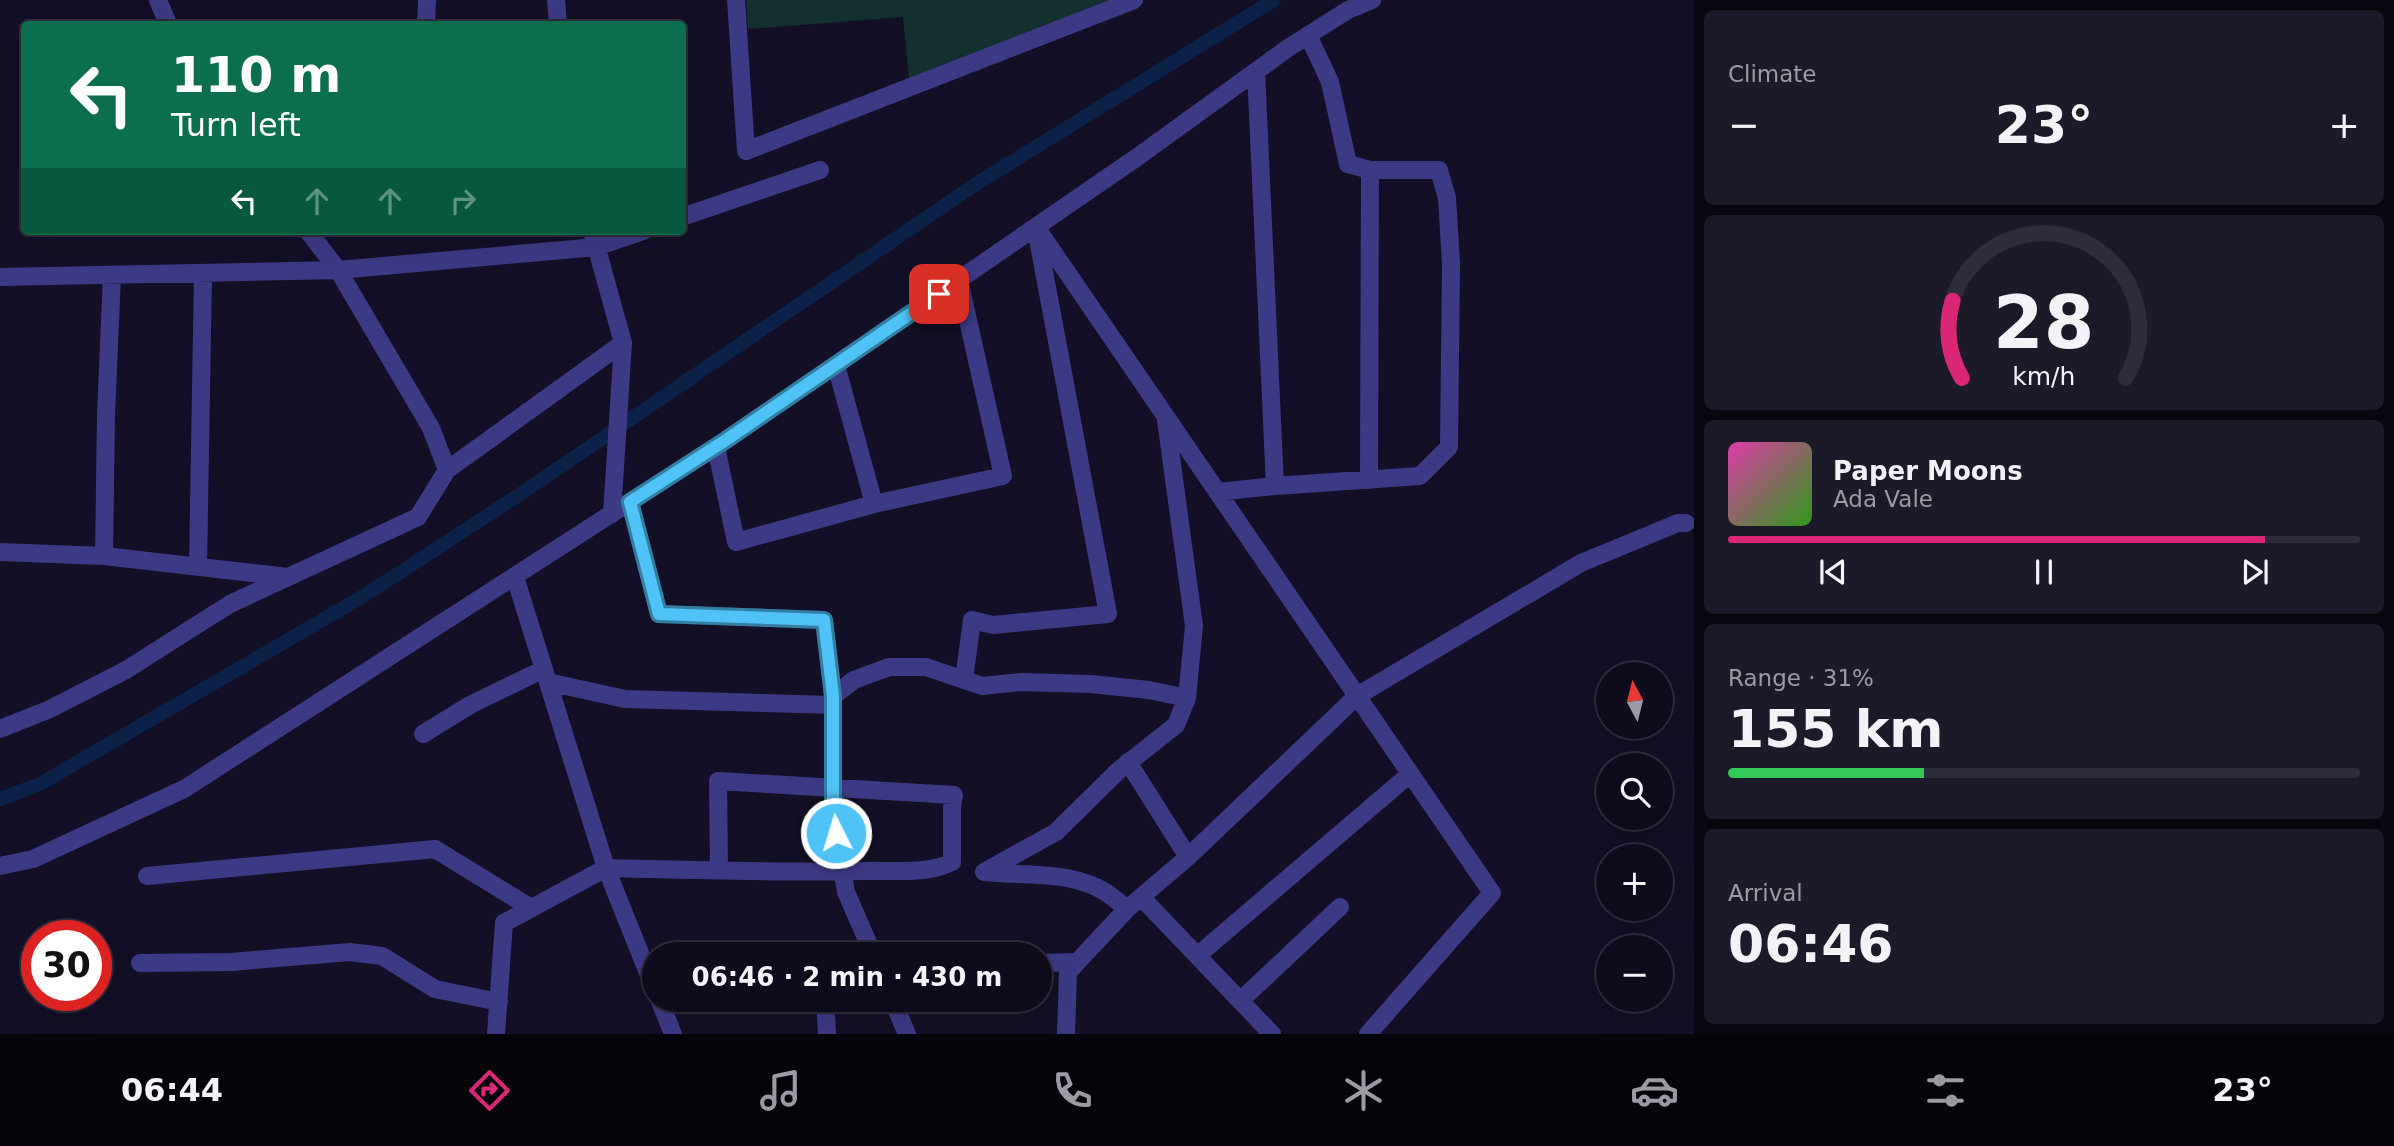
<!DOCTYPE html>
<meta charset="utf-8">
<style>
body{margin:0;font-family:"DejaVu Sans",sans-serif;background:#1c1929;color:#f1f3f6;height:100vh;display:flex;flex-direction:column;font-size:26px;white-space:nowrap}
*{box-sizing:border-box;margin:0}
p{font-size:23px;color:#9b9ba3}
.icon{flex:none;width:38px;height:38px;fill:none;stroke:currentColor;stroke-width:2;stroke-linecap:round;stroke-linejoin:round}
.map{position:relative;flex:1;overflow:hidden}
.panel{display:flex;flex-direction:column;gap:10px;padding:10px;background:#08060f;width:700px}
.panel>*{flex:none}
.top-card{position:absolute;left:21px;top:21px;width:665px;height:214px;border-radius:7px;box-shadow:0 7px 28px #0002,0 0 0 2px #2e2b3b;background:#0b6e4f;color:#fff;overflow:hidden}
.needle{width:46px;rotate:353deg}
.buttons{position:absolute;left:1596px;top:662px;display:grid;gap:14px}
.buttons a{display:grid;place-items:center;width:77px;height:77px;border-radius:50%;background:#0e0b1c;box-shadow:0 7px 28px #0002,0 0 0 2px #2e2b3b;font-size:35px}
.speed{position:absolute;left:21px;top:920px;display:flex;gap:14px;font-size:35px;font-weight:700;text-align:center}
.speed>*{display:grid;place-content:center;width:91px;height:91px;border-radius:50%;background:#0e0b1c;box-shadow:0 7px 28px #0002,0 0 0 2px #2e2b3b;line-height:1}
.speed .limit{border:10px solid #d22;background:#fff;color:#111}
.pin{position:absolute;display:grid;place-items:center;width:60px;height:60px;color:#fff;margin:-30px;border-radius:14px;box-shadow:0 4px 10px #0006}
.me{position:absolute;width:77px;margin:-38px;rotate:355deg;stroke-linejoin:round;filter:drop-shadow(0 0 5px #0008)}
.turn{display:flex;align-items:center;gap:24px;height:147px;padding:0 35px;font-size:32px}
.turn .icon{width:91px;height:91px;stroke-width:2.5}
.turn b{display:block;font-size:49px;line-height:60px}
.lanes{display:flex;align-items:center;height:66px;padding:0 35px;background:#0003;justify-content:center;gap:35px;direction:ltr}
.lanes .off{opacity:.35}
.big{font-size:52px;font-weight:700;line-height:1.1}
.panel .widget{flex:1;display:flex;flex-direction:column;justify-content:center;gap:10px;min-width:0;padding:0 24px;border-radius:10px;background:#1c1929}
.panel .dial{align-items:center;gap:0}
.dial svg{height:182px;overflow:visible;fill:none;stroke:#2e2b3b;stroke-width:7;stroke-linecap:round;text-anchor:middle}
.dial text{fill:#f1f3f6;stroke:none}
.song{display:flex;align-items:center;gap:21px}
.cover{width:84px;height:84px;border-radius:10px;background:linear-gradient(135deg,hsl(320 70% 55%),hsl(110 70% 35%))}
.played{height:7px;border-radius:4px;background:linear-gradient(90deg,#db2777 85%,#2e2b3b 85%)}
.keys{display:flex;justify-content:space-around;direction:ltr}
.heat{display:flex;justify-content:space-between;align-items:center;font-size:38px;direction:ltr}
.charge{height:10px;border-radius:5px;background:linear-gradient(90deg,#34c759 31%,#2e2b3b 0)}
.trip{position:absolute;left:642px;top:942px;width:410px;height:70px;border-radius:35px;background:#0e0b1c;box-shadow:0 7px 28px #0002,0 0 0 2px #2e2b3b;font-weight:700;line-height:70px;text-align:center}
.dock{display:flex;height:112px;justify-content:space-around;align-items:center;background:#06040b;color:#9b9ba3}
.dock .icon{width:49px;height:49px}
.dock .active{color:#db2777}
.dock b{font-size:32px;color:#f1f3f6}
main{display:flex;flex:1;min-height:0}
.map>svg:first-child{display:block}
.green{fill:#12302f}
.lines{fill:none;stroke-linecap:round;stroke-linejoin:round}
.canal{stroke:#0c2248;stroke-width:14}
.minor{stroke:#3d3a85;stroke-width:18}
.route-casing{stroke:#337fa1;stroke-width:18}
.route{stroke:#4fc3f7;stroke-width:12}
</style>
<main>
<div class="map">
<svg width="1694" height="1034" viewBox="0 0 1694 1034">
<rect width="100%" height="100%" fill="#130f26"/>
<!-- green -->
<path class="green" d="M746 0H1110L909 78 903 17 748 29Z"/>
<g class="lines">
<!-- canal -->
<path class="canal" d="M0 799 40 784 362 597 516 497 979 182 1274 0"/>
<!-- minor -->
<path class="minor" d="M158 0 168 24
M556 0 558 24
M736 0 746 151 1134 0
M426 24 427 0
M1308 35 1330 82 1348 164 1370 170 1369 480
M1256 71 1275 486 1420 476 1449 447 1451 264 1447 198 1439 170H1370
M682 217 820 170
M1036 227 1492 893 1368 1034
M308 231 338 270 596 247 643 231
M0 277 338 270 431 428 447 470
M836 365 874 504 1003 476 959 280
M1166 420 1194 626 1187 698
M716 447 736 542 874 504
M1217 492 1275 486
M630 502 659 614 824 620 833 696
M612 514 623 343
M0 552 104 556 288 577
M104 556 106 414 112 275
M198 567 203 273
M964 680 972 620 993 625 1108 614 1037 234
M548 682 625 699 833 705
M0 729 50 709 126 670 230 604 418 517 447 470 623 343 592 231
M423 734 470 705 544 669
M1128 762 1188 857
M0 866 33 859 184 789 726 440 1136 158 1288 48 1348 10 1372 0
M147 876 435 849 531 908
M1141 897 1272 1034
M873 954 846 892 833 814V696L854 680 889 667H926L982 686 1021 682 1091 684 1149 690 1187 698 1176 725 1119 770 1056 832 984 872C1022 876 1061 871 1096 887 1107 892 1118 901 1127 909L1188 857 1357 696 1581 563 1678 523H1686
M1197 956 1410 774
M140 963 231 962 350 952 382 956 435 989 499 1002
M1040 963 1077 962
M654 988 606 868C692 870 778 873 863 871 893 870 926 875 952 862V807L954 795 718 781 719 870
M659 999 673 1034
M825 999 827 1034
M892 999 907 1034
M1240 1001 1340 907
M496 1034 504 923 606 868 515 577
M1066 1034 1068 972 1127 909"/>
</g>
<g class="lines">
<defs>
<path id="route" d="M836 833 833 814V696L824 620 659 614 630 502 726 440 939 294"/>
</defs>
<!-- route casing -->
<use href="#route" class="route-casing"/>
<!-- route -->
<use href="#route" class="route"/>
</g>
</svg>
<div class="buttons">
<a><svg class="needle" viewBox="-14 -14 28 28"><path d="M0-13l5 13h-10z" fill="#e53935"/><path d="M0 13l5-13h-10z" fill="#9b9ba3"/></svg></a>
<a><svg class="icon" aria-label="search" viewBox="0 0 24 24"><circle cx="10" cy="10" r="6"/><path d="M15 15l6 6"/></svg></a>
<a>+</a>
<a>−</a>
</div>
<div class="speed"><div class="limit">30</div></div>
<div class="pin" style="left:939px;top:294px;background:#d93025"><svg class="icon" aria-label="arrive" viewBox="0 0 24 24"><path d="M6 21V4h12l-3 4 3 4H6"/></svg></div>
<svg class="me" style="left:836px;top:833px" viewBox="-20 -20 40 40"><circle r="17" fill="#4fc3f7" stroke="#fff" stroke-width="3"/><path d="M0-11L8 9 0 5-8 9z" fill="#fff"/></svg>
<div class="trip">06:46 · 2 min · 430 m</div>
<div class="top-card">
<div class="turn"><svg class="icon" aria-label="left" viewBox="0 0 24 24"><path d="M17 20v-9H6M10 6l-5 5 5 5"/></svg><div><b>110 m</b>Turn left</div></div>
<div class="lanes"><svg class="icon" aria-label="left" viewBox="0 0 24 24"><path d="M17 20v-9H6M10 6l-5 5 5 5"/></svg><svg class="icon off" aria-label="ahead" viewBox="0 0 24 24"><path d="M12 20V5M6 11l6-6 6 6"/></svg><svg class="icon off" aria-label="ahead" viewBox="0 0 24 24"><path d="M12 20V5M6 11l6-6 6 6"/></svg><svg class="icon off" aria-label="right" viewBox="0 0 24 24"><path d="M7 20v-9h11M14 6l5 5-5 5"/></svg></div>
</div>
</div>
<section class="panel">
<div class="widget"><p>Climate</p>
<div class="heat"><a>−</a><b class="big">23°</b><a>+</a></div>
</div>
<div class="widget dial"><svg viewBox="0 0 100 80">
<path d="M14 69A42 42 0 1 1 86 69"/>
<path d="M14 69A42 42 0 0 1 10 35" stroke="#db2777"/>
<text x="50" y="56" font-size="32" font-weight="700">28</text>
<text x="50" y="72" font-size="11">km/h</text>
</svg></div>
<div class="widget">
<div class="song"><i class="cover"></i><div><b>Paper Moons</b><p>Ada Vale</p></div></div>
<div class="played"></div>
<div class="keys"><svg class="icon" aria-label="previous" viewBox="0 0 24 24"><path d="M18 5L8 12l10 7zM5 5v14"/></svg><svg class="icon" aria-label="pause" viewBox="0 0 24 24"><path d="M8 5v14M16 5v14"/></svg><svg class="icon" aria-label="next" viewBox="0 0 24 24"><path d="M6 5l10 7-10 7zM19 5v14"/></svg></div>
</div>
<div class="widget"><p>Range · 31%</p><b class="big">155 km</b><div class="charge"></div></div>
<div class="widget"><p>Arrival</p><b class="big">06:46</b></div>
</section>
</main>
<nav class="dock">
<b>06:44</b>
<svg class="icon active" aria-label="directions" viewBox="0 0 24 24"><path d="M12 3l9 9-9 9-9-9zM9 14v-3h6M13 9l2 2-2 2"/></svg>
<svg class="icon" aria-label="music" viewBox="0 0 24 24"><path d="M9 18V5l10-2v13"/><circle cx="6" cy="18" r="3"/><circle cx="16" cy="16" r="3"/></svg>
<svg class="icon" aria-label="phone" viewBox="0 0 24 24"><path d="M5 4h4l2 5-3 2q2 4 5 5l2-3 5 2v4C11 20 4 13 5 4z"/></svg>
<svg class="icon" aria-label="climate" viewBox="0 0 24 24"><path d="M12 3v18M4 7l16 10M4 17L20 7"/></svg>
<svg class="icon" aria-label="car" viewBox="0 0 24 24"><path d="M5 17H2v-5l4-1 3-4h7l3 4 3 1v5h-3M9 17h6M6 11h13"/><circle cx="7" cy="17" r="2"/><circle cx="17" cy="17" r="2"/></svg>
<svg class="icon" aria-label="filters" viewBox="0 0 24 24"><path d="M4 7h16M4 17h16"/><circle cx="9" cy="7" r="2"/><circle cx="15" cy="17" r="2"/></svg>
<b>23°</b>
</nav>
